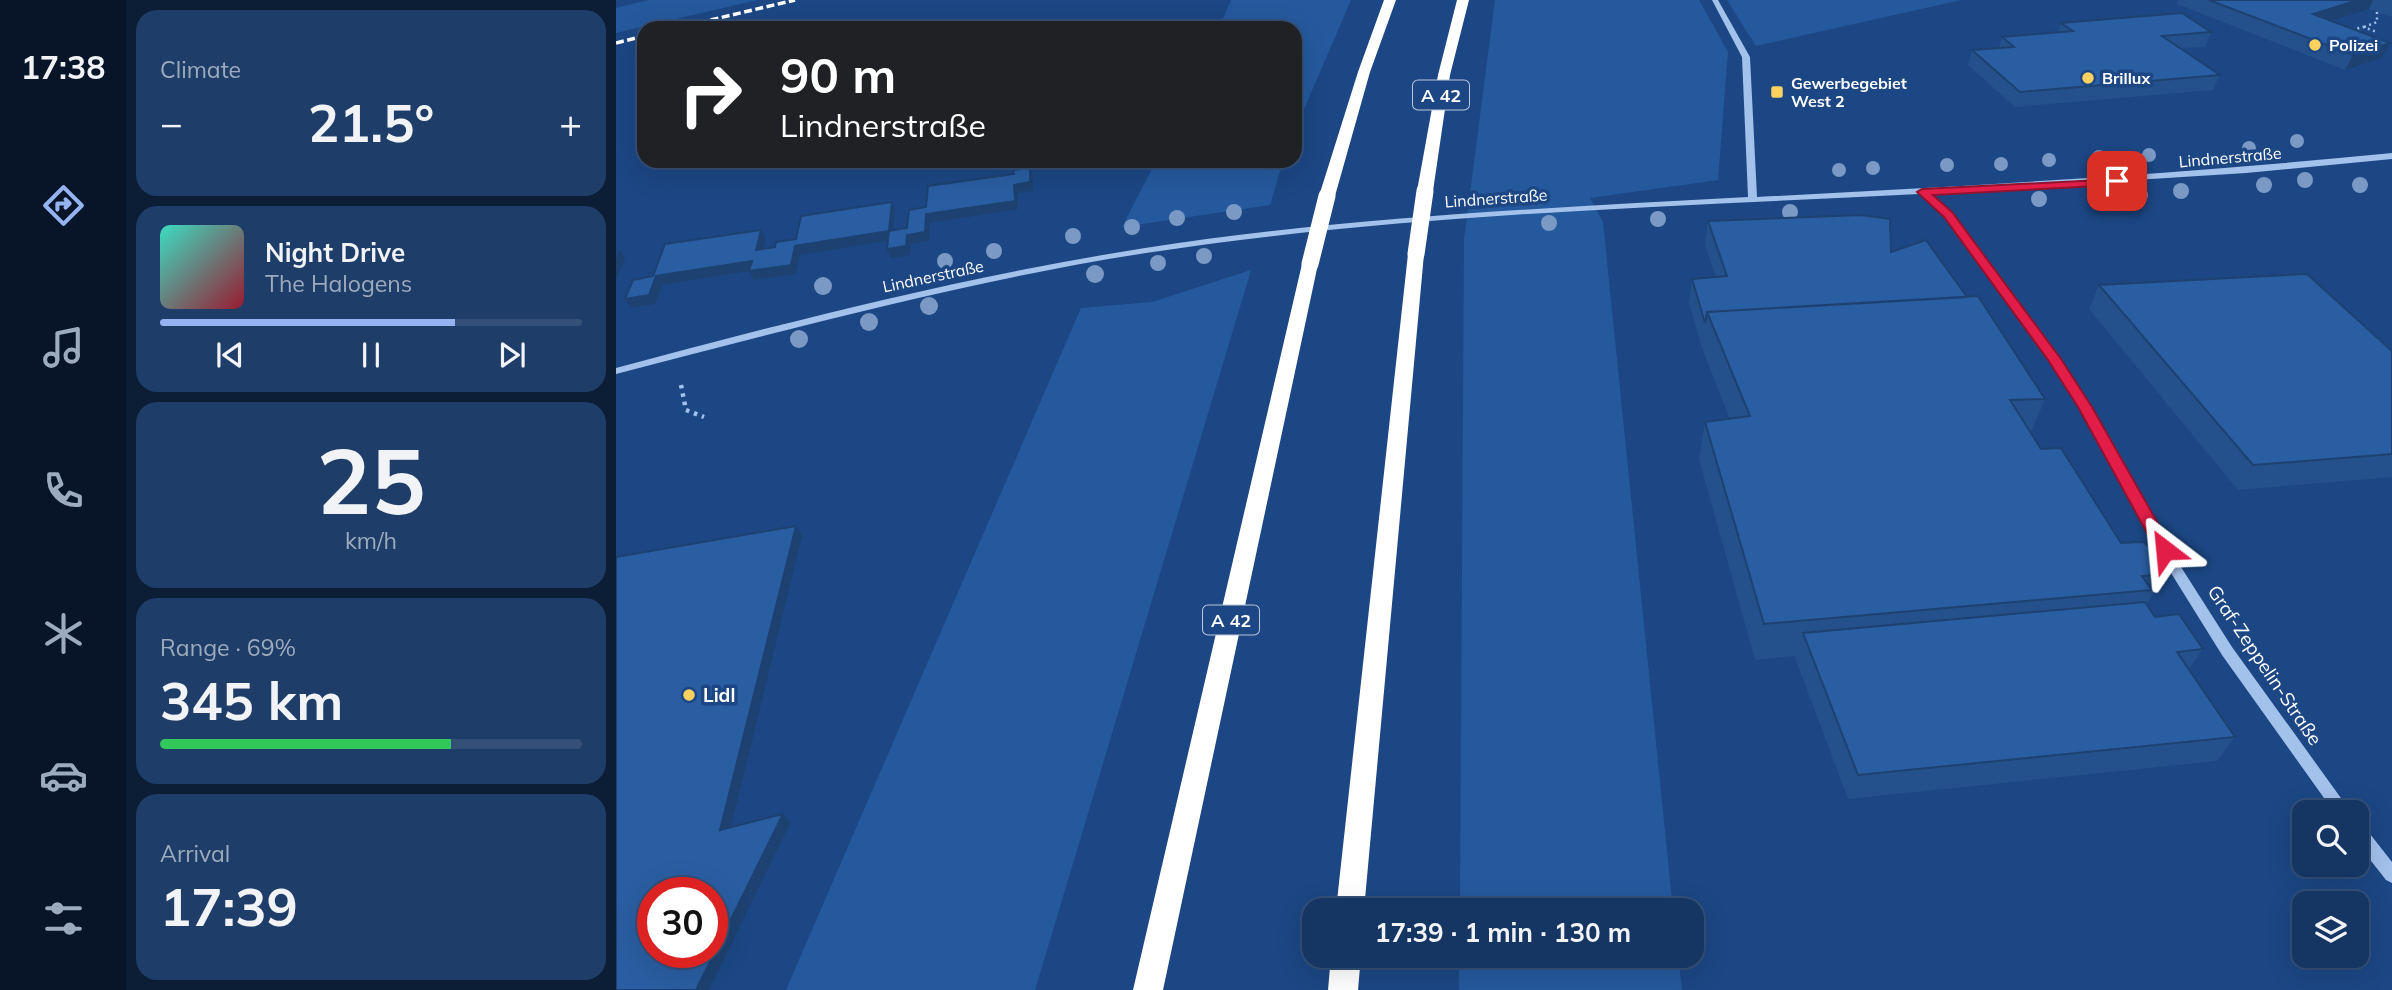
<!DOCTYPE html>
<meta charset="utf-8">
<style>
body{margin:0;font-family:Mulish,sans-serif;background:#1e3d69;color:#f1f3f6;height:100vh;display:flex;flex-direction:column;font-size:26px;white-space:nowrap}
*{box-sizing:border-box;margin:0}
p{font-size:23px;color:#9dabbe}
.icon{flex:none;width:38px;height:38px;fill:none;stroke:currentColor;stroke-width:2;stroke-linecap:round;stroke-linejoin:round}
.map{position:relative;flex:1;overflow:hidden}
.drawer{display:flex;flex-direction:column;gap:10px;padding:10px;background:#0c1d36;width:490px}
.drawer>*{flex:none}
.banner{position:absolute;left:21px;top:21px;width:665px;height:147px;border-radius:21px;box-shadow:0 7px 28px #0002,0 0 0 2px #345078;background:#202124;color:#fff;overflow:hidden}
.fabs{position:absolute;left:1676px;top:800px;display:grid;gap:14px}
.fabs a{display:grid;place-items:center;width:77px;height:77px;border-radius:14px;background:#153563;box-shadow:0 7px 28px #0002,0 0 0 2px #345078;font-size:35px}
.speed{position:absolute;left:21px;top:877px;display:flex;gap:14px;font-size:35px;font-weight:700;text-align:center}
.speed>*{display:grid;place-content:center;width:91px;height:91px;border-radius:50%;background:#153563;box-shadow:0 7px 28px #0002,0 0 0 2px #345078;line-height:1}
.speed .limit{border:10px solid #d22;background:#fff;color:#111}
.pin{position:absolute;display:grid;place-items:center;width:60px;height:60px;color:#fff;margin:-30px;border-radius:14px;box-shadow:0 4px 10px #0006}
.me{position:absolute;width:77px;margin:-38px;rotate:331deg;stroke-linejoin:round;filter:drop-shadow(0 0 5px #0008)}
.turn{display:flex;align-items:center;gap:24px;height:147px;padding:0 28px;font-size:32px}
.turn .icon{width:91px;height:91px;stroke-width:2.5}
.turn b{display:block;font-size:49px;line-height:60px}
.big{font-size:52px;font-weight:700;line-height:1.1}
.drawer .card{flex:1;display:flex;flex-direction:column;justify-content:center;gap:10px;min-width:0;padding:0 24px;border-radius:21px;background:#1e3d69}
.drawer .dial{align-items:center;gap:0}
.dial b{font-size:91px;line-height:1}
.song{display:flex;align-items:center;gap:21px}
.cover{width:84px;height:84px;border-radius:10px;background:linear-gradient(135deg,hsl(170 70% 55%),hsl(350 70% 35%))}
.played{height:7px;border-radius:4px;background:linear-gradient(90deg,#95b2f1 70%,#345078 70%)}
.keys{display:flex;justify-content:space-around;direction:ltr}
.heat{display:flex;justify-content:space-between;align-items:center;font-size:38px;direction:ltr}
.charge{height:10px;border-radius:5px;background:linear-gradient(90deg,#34c759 69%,#345078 0)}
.trip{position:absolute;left:686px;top:898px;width:402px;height:70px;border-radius:21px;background:#153563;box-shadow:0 7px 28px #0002,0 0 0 2px #345078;font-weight:700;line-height:70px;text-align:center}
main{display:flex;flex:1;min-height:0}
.menu{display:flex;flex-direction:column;width:126px;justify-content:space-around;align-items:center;background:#081528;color:#9dabbe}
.menu .icon{width:49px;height:49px}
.menu .on{color:#95b2f1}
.menu b{font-size:32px;color:#f1f3f6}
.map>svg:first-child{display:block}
.green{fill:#25599d}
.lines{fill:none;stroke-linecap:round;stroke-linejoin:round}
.path-far1{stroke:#a2c1eb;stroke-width:2.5;stroke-dasharray:2 3.5;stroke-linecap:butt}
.path{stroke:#a2c1eb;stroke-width:4.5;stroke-dasharray:3.5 5;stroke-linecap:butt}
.minor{fill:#a2c1eb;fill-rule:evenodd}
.highway{fill:#fff;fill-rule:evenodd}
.rail{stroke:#fff;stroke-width:3.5;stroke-dasharray:8 3.5;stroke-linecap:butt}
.highway-bridge{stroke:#fff;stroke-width:17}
.tree{fill:#7a99c4}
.wall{fill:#24518b}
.shaded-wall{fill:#1d4271}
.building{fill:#2a5ea2;stroke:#1d4271;stroke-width:2;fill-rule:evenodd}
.route{fill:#e11d48;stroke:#92132f;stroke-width:2}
.poi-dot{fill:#fcd15f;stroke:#1c4784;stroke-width:2.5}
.labels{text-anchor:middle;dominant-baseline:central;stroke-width:7;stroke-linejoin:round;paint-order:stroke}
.far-poi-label{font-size:16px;font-weight:bold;fill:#fff;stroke:#1c4784;text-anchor:start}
.far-street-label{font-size:16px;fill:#fff;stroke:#1c4784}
.shield{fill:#1c4784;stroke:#bbc8da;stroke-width:2}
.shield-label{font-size:18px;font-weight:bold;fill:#fff}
.street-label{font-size:19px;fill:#fff;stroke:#1c4784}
.poi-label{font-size:19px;font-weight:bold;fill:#fff;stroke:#1c4784;text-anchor:start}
</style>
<main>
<nav class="menu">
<b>17:38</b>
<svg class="icon on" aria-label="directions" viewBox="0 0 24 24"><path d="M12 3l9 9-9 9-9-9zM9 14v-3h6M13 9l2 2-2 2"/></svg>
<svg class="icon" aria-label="music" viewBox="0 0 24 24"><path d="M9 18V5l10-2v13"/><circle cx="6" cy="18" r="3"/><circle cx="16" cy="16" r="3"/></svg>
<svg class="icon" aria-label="phone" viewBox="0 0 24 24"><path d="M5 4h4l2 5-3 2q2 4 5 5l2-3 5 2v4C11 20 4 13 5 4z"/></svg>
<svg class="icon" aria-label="climate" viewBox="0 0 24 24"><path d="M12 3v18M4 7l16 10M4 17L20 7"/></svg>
<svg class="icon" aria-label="car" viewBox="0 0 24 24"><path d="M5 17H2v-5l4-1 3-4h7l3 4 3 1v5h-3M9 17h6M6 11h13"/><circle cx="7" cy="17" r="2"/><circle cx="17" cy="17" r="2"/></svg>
<svg class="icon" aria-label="filters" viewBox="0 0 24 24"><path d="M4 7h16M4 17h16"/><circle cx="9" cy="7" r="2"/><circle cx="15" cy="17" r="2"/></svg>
</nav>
<section class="drawer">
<div class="card"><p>Climate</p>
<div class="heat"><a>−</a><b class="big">21.5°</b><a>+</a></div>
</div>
<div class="card">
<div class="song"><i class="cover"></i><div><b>Night Drive</b><p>The Halogens</p></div></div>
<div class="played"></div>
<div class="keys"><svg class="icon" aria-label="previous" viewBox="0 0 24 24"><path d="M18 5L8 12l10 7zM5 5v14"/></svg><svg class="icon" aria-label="pause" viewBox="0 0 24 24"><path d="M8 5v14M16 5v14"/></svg><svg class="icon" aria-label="next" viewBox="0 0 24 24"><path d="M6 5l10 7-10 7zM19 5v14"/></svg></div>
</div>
<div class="card dial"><b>25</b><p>km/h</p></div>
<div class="card"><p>Range · 69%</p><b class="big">345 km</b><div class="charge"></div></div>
<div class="card"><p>Arrival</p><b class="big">17:39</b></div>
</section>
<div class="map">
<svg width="1776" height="990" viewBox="0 0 1776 990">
<rect width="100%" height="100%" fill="#1c4784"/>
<!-- green -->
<path class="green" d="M33 0H141L0 33V8Z
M615 0H735L679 130V28H603Z
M879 0H1083L1112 52 1102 180 974 198 987 222 1057 910H844L848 240Z
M1111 0H1345L1140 46Z
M540 161H667L654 205 506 227Z
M635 270 419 990H170L465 308 536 302Z
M843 956H1062L1066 990H843Z"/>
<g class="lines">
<!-- path-far1 -->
<path class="path-far1" d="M1748 27 1761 22V11
M1736 30 1747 27 1761 32"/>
<!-- path -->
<path class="path" d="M65 385 70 410 88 417"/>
<!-- minor -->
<path class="minor" d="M1096 0H1102L1134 57 1141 197C1353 186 1565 174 1776 153V159L1630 173 1313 193 1335 212 1443 359 1475 407 1565 567 1616 647 1735 812H1718L1606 655 1555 573 1463 407 1433 360 1329 216 1303 194C1045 207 785 214 530 253 350 281 175 329 0 374V368C175 321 350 276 529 248 728 217 931 208 1132 197L1126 57Z
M1741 823 1747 825 1776 862V883L1770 880 1741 843Z"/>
<!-- highway -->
<path class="highway" d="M768 0H780L754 72 719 196 716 199H706L703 196 742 72Z
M841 0H853L834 75 817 191 809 196 801 191 822 75Z
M800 249 808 254 748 910H720L792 254Z
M694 259 702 264 547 990H517L686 264Z
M715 956H745L742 990H712Z"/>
<!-- rail -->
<path class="rail" d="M61 28 179 0
M0 43 28 36"/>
<!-- highway-bridge -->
<path class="highway-bridge" d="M800 254 809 191
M694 264 711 196"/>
</g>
<!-- trees -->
<g class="tree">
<circle cx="1681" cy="141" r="7"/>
<circle cx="1633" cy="148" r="7"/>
<circle cx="1533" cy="155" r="7"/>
<circle cx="1483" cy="157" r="7"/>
<circle cx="1433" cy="160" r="7"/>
<circle cx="1385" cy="164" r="7"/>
<circle cx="1331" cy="165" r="7"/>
<circle cx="1257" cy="168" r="7"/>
<circle cx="1223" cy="170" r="7"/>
<circle cx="1689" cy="180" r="8"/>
<circle cx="1648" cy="185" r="8"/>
<circle cx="1744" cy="185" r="8"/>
<circle cx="1565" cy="191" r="8"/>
<circle cx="1524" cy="195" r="8"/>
<circle cx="1423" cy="199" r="8"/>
<circle cx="618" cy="212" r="8"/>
<circle cx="1174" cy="212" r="8"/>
<circle cx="561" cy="218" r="8"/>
<circle cx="1042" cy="219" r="8"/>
<circle cx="933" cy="223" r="8"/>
<circle cx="516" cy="227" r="8"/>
<circle cx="457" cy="236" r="8"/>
<circle cx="378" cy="251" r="8"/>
<circle cx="588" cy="256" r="8"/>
<circle cx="329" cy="261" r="8"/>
<circle cx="542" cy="263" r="8"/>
<circle cx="479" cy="274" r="9"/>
<circle cx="207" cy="286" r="9"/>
<circle cx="313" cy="306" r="9"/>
<circle cx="253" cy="322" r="9"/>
<circle cx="183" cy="339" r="9"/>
</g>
<!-- wall -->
<path class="wall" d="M1562 0H1776V17L1753 9 1714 21 1766 58 1729 70 1561 4Z
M1445 23 1595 32 1589 47 1565 48 1604 75 1597 90 1399 107 1352 65 1356 50 1383 48 1386 37 1442 32Z
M1092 221 1275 252 1350 297 1429 399 1415 432 1425 449 1505 543 1550 574 1531 604 1539 617 1587 649 1573 669 1619 737 1601 761 1232 799 1179 658 1180 656 1139 660 1083 459 1089 422 1114 419 1086 348 1073 303 1076 279 1100 277 1089 245Z
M1483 285 1776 351V477L1622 490 1473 309Z"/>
<!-- shaded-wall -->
<path class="shaded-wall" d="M1742 0H1757L1753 9 1690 29 1697 14Z
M1774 43 1766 58 1729 70 1737 55Z
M414 168 417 176V191L401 193 402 209 314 223 313 241 295 244 294 255 275 258 271 249 291 235 310 214 398 185Z
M276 202 279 210 276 240 184 255 180 274 138 280 133 271 46 285 39 304 15 308 9 299 40 276 136 261 179 246Z
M145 230 150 238 145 259 140 250Z
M3 249 9 258 0 281V258Z
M180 526 186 536 112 839 104 830Z
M167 814 174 823 93 990H80Z"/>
<!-- building -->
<path class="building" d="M1593 0H1742L1697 14 1774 43 1737 55Z
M1566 13 1595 32 1546 36 1604 75 1404 92 1356 50 1398 47 1386 37 1457 31 1445 23Z
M414 168V182L398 185 399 201 310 214 309 232 291 235 290 246 271 249 273 231 179 246 175 265 133 271 136 261 40 276 33 295 9 299 17 280 37 276 49 244 145 230 140 250 159 247 160 242 180 239 185 216 276 202 273 231 291 228 293 210 310 207 312 186 398 174 397 170Z
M1245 215 1274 219 1275 252 1310 240 1351 297 1091 312 1089 323 1076 279 1111 276 1092 221Z
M1691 274 1776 351V454L1637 465 1483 285Z
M1362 296 1429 399 1394 400 1425 449 1445 448 1505 543 1527 542 1536 549 1549 567 1550 574 1526 576 1536 590 1148 624 1089 422 1134 416 1091 312Z
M180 526 104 830 167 814 80 990H0V557ZM37 892H96V952H37Z
M1529 602 1539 617 1563 614 1587 649 1561 652 1619 737 1242 775 1187 633Z"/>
<!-- route -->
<path class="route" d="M1505 179 1507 181 1501 185 1317 195 1336 212 1445 359 1476 407 1557 550 1549 556 1543 555 1462 407 1432 360 1328 217 1301 192 1306 189Z"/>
<!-- markers -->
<g class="poi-dot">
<circle cx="1699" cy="45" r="7"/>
<circle cx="1472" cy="78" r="7"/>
<rect x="1154" y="85" width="14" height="14" rx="3.5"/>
<circle cx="73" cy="695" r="7"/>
</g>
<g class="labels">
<!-- far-poi labels -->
<g class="far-poi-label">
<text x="1713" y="45">Polizei</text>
<text x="1486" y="78">Brillux</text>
<text x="1175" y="83">Gewerbegebiet<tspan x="1175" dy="18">West 2</tspan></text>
</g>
<!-- far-street labels -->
<g class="far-street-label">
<text transform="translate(1614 157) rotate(-5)">Lindnerstraße</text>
<text transform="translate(880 198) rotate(-4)">Lindnerstraße</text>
<text transform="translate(317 276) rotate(-12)">Lindnerstraße</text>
</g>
<!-- shield labels -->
<g class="shield">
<rect x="797" y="80.5" width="56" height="29" rx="5"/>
<rect x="587" y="605.5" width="56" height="29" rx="5"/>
</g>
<g class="shield-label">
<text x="825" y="95">A 42</text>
<text x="615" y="620">A 42</text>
</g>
<!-- street labels -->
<g class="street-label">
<text transform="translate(1649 665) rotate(56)">Graf-Zeppelin-Straße</text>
</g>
<!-- poi labels -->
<g class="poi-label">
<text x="87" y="695">Lidl</text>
</g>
</g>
</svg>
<div class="fabs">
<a><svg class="icon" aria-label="search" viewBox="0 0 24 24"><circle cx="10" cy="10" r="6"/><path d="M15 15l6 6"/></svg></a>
<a><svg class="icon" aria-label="layers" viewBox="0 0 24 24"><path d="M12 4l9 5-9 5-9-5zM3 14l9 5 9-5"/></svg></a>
</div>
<div class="speed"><div class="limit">30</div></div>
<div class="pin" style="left:1501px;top:181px;background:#d93025"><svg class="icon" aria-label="arrive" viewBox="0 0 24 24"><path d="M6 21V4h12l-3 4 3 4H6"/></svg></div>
<svg class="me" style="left:1549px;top:550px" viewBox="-20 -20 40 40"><path d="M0-17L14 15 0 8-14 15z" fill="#e11d48" stroke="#fff" stroke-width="4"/></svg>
<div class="trip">17:39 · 1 min · 130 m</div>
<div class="banner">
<div class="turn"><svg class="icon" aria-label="right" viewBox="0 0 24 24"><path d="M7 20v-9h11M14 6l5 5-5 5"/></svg><div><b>90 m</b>Lindnerstraße</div></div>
</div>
</div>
</main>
